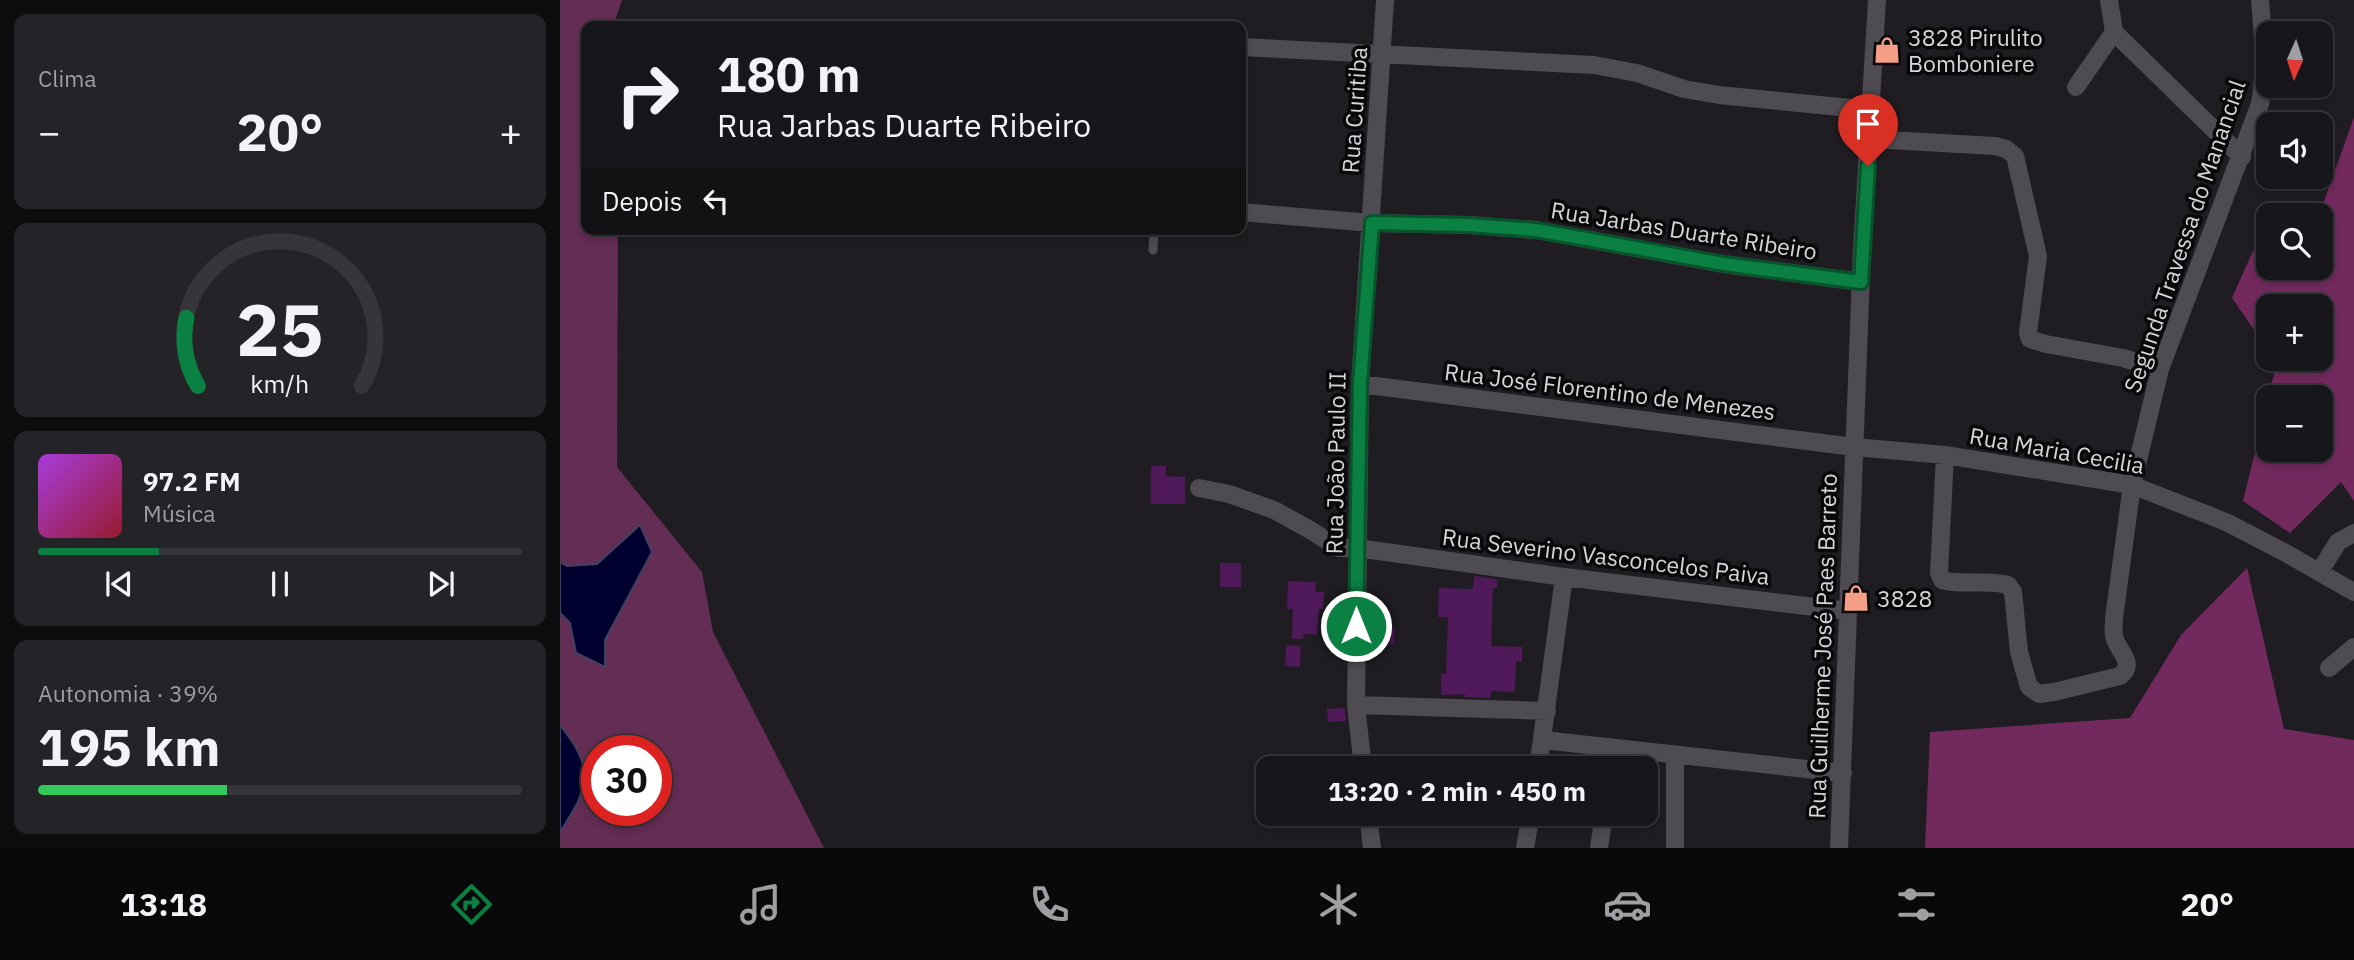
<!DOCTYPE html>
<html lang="pt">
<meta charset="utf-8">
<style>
body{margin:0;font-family:"IBM Plex Sans",sans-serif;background:#242327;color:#f1f3f6;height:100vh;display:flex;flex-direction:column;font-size:26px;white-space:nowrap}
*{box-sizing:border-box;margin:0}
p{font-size:23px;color:#9e9fa2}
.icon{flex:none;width:38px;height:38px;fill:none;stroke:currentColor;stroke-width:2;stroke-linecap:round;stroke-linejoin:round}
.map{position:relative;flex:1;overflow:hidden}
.details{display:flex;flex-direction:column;gap:14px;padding:14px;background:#0d0c0e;width:560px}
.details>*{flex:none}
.top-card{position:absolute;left:21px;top:21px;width:665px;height:214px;border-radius:14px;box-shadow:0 4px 10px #0003,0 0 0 2px #363539;background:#17161a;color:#f1f3f6;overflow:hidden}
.needle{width:46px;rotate:183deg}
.tools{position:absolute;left:1696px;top:21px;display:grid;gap:14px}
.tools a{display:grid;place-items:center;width:77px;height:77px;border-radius:14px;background:#17161a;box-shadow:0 4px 10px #0003,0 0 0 2px #363539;font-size:35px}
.speed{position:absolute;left:21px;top:735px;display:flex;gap:14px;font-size:35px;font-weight:700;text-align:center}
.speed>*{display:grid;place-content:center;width:91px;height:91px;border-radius:50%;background:#17161a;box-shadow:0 4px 10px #0003,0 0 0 2px #363539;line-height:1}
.speed .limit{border:10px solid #d22;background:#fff;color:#111}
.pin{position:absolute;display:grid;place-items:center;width:60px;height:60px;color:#fff;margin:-72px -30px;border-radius:50% 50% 50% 0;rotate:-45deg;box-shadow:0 0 7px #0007}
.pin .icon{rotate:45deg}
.me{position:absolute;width:77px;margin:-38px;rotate:0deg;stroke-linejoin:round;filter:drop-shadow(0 0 5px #0008)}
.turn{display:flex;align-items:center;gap:24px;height:147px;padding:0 21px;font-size:32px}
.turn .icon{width:91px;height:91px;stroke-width:2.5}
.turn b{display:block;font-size:49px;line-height:60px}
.then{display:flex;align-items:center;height:66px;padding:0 21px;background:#0003;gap:14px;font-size:26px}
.big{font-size:52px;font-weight:800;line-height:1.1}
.details .card{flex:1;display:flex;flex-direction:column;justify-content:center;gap:10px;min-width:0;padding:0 24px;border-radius:14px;background:#242327}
.details .dial{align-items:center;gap:0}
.dial svg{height:182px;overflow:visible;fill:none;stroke:#363539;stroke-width:7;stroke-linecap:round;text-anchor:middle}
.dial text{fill:#f1f3f6;stroke:none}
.song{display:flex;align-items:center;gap:21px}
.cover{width:84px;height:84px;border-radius:10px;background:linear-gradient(135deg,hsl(280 70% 55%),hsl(350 70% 35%))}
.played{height:7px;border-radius:4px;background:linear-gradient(90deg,#0b8043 25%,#363539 25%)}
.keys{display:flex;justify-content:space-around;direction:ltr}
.heat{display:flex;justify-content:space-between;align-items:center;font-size:38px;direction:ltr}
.charge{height:10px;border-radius:5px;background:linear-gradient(90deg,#34c759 39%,#363539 0)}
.trip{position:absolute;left:696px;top:756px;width:402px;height:70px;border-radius:14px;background:#17161a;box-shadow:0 4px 10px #0003,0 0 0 2px #363539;font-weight:800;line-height:70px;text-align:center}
.tabs{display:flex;height:112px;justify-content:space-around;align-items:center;background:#09090a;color:#9e9fa2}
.tabs .icon{width:49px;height:49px}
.tabs .current{color:#0b8043}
.tabs b{font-size:32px;color:#f1f3f6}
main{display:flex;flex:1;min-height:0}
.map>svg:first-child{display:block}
.green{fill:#642d54;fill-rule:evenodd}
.forest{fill:#722a5e}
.water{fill:#00002e;stroke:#404061;stroke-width:2}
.building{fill:#4f195a}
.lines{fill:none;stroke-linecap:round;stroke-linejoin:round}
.service{stroke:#4e4c52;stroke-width:9}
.minor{stroke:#4e4c52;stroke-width:18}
.route-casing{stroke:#07532c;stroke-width:18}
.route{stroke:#0b8043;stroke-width:12}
.labels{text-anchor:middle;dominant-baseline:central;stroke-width:7;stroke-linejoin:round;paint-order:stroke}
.poi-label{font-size:23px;fill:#d6d5d9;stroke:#09080a;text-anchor:start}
.street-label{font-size:23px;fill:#d6d5d9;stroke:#09080a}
</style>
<main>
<section class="details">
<div class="card"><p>Clima</p>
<div class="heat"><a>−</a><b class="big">20°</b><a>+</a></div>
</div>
<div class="card dial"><svg viewBox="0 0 100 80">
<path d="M14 69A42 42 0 1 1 86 69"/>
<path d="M14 69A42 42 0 0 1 9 39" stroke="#0b8043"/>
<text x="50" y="56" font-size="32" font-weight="700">25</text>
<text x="50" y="72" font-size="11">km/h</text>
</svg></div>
<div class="card">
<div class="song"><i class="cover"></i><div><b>97.2 FM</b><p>Música</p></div></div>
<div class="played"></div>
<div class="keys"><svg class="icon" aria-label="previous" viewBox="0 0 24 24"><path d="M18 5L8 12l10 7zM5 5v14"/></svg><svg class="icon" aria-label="pause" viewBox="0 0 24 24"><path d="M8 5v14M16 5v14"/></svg><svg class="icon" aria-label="next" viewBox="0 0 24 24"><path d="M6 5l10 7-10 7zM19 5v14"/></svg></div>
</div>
<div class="card"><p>Autonomia · 39%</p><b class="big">195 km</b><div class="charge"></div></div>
</section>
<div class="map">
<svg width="1794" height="848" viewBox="0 0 1794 848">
<rect width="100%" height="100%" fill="#1f1d22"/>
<!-- green -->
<path class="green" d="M0 0H62L53 26H26V100L23 109 26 118V229H58L57 467 142 572 153 632 264 848H0V832L16 806 14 743 0 725V613L10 623 16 653 45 640 92 552 80 525 37 564 7 566 0 562ZM37 751H96V810H37Z"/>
<!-- forest -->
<path class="forest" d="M1794 117V501L1781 482 1730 533 1683 501 1708 399V450H1760V397H1708L1717 363 1714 359H1760V306H1708V350L1672 298 1693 251 1708 255V268H1760V215H1759Z
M1687 568 1724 729 1794 740V848H1365L1370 732 1570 718 1621 635Z"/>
<!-- water -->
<path class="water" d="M80 525 92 552 45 640V667L16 653 10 623 0 613V562L7 566 37 564Z
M0 725C35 769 30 786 0 832Z"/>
<!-- building -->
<path class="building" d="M591 466H606V476L625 477V504H591Z
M660 563H681V587H660Z
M914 576 937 579V588H933L931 646 962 647V662L956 661 955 692 931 691 930 698 904 697 905 694 881 695V674H886L888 617H878L879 588 913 589Z
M728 581 756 582 755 592H764L763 609H759L757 635 744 634 743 639H732L733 609H727Z
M814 627 835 628 834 644 814 643Z
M726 645 741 646 740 667 725 666Z
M785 708 786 721 768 722 767 709Z"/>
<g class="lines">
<!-- service -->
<path class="service" d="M593 250 594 229"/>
<!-- minor -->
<path class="minor" d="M1549 0 1554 32 1682 157
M681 47 1034 65 1077 73 1124 89 1159 95 1310 110
M1516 87 1554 32
M1310 139 1435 146 1446 149 1455 156 1478 256 1468 333 1470 339 1486 344 1563 358 1600 369
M681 212 812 223 909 225 976 230 1163 264 1301 282
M800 384 1294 447 1385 455 1572 485 1666 522 1724 552 1794 592
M1385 455 1379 573 1382 580C1404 586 1426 579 1448 585L1453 592 1459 652 1469 687 1479 694 1494 692 1560 676C1577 663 1557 651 1554 636 1553 630 1554 624 1554 618L1572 485 1600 369 1700 104C1706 69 1703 35 1700 0
M639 488 669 494 714 510 752 531 778 548H797L1004 577 1288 611
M1760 571 1778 542 1794 533
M1769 668 1794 647
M796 705 987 711
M983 740 1283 773
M803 768 796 705 800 384 825 0
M978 768 1004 577
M1051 768 1054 749
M808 814 812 848
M965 848 971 814
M1039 848 1044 814
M1115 848V756
M1279 848 1302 249 1317 0"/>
</g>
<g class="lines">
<defs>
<path id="route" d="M796 626 800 384 812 223 909 225 976 230 1164 264 1301 282 1308 166"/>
</defs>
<!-- route casing -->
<use href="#route" class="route-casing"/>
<!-- route -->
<use href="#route" class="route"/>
</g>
<!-- icons -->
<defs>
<symbol id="shop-bare" viewBox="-9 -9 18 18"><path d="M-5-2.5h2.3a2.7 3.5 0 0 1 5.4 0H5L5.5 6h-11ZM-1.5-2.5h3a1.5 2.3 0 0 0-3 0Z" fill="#f49e87" stroke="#09080a" stroke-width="2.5" paint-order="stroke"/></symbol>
</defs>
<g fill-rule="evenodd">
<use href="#shop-bare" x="1308" y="31" width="38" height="38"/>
<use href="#shop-bare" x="1277" y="579" width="38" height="38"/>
</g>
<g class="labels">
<!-- poi labels -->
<g class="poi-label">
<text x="1348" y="37">3828 Pirulito<tspan x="1348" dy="26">Bomboniere</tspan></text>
<text x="1317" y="598">3828</text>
</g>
<!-- street labels -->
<g class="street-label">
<text transform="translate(794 110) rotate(-86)">Rua Curitiba</text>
<text transform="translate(1124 230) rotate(9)">Rua Jarbas Duarte Ribeiro</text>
<text transform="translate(1624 236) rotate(-71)">Segunda Travessa do Manancial</text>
<text transform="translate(1050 391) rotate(7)">Rua José Florentino de Menezes</text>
<text transform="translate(1497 450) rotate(10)">Rua Maria Cecilia</text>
<text transform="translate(775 463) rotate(-89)">Rua João Paulo II</text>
<text transform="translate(1046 556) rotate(7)">Rua Severino Vasconcelos Paiva</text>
<text transform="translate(1262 646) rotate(-88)">Rua Guilherme José Paes Barreto</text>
</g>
</g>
</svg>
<div class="tools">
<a><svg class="needle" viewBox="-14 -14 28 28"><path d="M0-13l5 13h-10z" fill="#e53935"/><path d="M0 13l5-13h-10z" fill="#9e9fa2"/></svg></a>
<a><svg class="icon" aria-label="sound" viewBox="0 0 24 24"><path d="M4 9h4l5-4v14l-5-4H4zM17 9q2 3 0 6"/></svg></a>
<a><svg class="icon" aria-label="search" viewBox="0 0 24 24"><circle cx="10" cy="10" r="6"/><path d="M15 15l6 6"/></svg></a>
<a>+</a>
<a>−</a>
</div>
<div class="speed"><div class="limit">30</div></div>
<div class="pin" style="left:1308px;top:166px;background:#d93025"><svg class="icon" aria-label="arrive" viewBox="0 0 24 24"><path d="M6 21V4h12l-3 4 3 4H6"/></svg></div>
<svg class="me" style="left:796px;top:626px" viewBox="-20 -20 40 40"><circle r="17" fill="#0b8043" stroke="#fff" stroke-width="3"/><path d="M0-11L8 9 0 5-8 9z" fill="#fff"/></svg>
<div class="trip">13:20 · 2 min · 450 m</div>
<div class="top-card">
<div class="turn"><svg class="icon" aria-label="right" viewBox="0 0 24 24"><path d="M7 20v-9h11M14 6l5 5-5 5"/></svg><div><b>180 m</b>Rua Jarbas Duarte Ribeiro</div></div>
<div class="then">Depois<svg class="icon" aria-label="left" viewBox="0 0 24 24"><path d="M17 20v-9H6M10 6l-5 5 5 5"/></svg></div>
</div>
</div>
</main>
<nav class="tabs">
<b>13:18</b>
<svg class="icon current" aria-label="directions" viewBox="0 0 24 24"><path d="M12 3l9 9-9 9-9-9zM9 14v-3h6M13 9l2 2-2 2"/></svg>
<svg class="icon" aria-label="music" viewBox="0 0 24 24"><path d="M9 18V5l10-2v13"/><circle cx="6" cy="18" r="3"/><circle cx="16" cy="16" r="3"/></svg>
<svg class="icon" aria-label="phone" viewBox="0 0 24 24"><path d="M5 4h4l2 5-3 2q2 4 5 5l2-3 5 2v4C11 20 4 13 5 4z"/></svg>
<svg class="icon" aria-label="climate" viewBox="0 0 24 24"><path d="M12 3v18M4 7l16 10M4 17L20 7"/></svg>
<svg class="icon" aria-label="car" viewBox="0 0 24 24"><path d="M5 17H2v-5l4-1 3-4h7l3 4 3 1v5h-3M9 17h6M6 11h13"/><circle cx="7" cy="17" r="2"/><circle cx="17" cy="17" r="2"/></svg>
<svg class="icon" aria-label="filters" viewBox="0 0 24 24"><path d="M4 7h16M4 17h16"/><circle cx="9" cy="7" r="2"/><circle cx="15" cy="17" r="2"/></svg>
<b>20°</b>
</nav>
